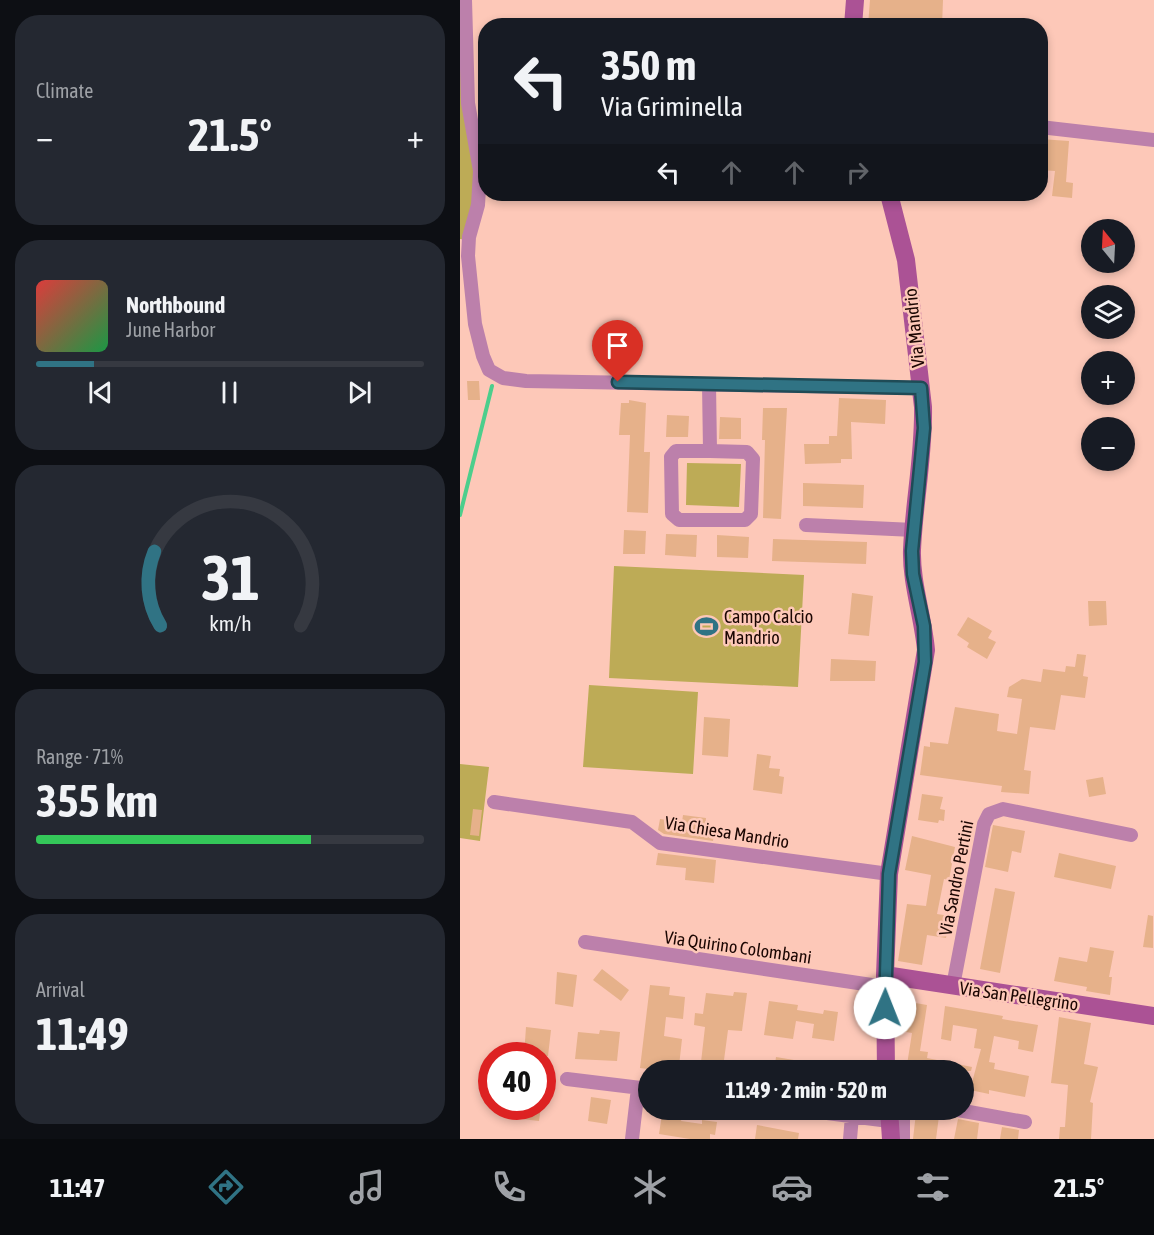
<!DOCTYPE html>
<meta charset="utf-8">
<style>
body{margin:0;font-family:"Asap Condensed",sans-serif;background:#242831;color:#f1f3f6;height:100vh;display:flex;flex-direction:column;font-size:22px;white-space:nowrap}
*{box-sizing:border-box;margin:0}
p{font-size:20px;color:#9ea1a6}
.icon{flex:none;width:33px;height:33px;fill:none;stroke:currentColor;stroke-width:2;stroke-linecap:round;stroke-linejoin:round}
.map{position:relative;flex:1;overflow:hidden}
.sheet{display:flex;flex-direction:column;gap:15px;padding:15px;background:#0d0f14;width:460px}
.sheet>*{flex:none}
.banner{position:absolute;left:18px;top:18px;width:570px;height:183px;border-radius:24px;box-shadow:0 3px 9px #0003;background:#171b24;color:#f1f3f6;overflow:hidden}
.needle{width:39px;rotate:342deg}
.buttons{position:absolute;left:621px;top:219px;display:grid;gap:12px}
.buttons a{display:grid;place-items:center;width:54px;height:54px;border-radius:50%;background:#171b24;box-shadow:0 3px 9px #0003;font-size:30px}
.speed{position:absolute;left:18px;top:1042px;display:flex;gap:12px;font-size:30px;font-weight:700;text-align:center}
.speed>*{display:grid;place-content:center;width:78px;height:78px;border-radius:50%;background:#171b24;box-shadow:0 3px 9px #0003;line-height:1}
.speed .limit{border:9px solid #d22;background:#fff;color:#111}
.pin{position:absolute;display:grid;place-items:center;width:51px;height:51px;color:#fff;margin:-62px -26px;border-radius:50% 50% 50% 0;rotate:-45deg;box-shadow:0 0 6px #0007}
.pin .icon{rotate:45deg}
.me{position:absolute;width:66px;margin:-33px;rotate:1deg;stroke-linejoin:round;filter:drop-shadow(0 0 4px #0008)}
.turn{display:flex;align-items:center;gap:21px;height:126px;padding:0 24px;font-size:27px}
.turn .icon{width:78px;height:78px;stroke-width:2.5}
.turn b{display:block;font-size:42px;line-height:51px}
.lanes{display:flex;align-items:center;height:57px;padding:0 24px;background:#0003;justify-content:center;gap:30px;direction:ltr}
.lanes .off{opacity:.35}
.big{font-size:45px;font-weight:700;line-height:1.1}
.sheet .card{flex:1;display:flex;flex-direction:column;justify-content:center;gap:9px;min-width:0;padding:0 21px;border-radius:24px;background:#242831}
.sheet .dial{align-items:center;gap:0}
.dial svg{height:156px;overflow:visible;fill:none;stroke:#363941;stroke-width:7;stroke-linecap:round;text-anchor:middle}
.dial text{fill:#f1f3f6;stroke:none}
.song{display:flex;align-items:center;gap:18px}
.cover{width:72px;height:72px;border-radius:9px;background:linear-gradient(135deg,hsl(0 70% 55%),hsl(140 70% 35%))}
.played{height:6px;border-radius:3px;background:linear-gradient(90deg,#307384 15%,#363941 15%)}
.keys{display:flex;justify-content:space-around;direction:ltr}
.heat{display:flex;justify-content:space-between;align-items:center;font-size:33px;direction:ltr}
.charge{height:9px;border-radius:4px;background:linear-gradient(90deg,#34c759 71%,#363941 0)}
.trip{position:absolute;left:178px;top:1060px;width:336px;height:60px;border-radius:30px;background:#171b24;box-shadow:0 3px 9px #0003;font-weight:700;line-height:60px;text-align:center}
.dock{display:flex;height:96px;justify-content:space-around;align-items:center;background:#090b0e;color:#9ea1a6}
.dock .icon{width:42px;height:42px}
.dock .selected{color:#307384}
.dock b{font-size:27px;color:#f1f3f6}
main{display:flex;flex:1;min-height:0}
.map>svg:first-child{display:block}
.green{fill:#bdab56}
.lines{fill:none;stroke-linecap:round;stroke-linejoin:round}
.stream{stroke:#4cce8c;stroke-width:4}
.building{fill:#e6b18a}
.street{stroke:#bc80ab;stroke-width:14}
.secondary{stroke:#ab5295;stroke-width:18}
.route-casing{stroke:#1f4b56;stroke-width:15}
.route{stroke:#307384;stroke-width:10}
.labels{text-anchor:middle;dominant-baseline:central;stroke-width:5;stroke-linejoin:round;paint-order:stroke}
.street-label{font-size:18px;fill:#1b0602;stroke:#fdc8b8}
.poi-label{font-size:18px;fill:#1b0602;stroke:#fdc8b8;text-anchor:start}
</style>
<main>
<section class="sheet">
<div class="card"><p>Climate</p>
<div class="heat"><a>−</a><b class="big">21.5°</b><a>+</a></div>
</div>
<div class="card">
<div class="song"><i class="cover"></i><div><b>Northbound</b><p>June Harbor</p></div></div>
<div class="played"></div>
<div class="keys"><svg class="icon" aria-label="previous" viewBox="0 0 24 24"><path d="M18 5L8 12l10 7zM5 5v14"/></svg><svg class="icon" aria-label="pause" viewBox="0 0 24 24"><path d="M8 5v14M16 5v14"/></svg><svg class="icon" aria-label="next" viewBox="0 0 24 24"><path d="M6 5l10 7-10 7zM19 5v14"/></svg></div>
</div>
<div class="card dial"><svg viewBox="0 0 100 80">
<path d="M14 69A42 42 0 1 1 86 69"/>
<path d="M14 69A42 42 0 0 1 11 31" stroke="#307384"/>
<text x="50" y="56" font-size="32" font-weight="700">31</text>
<text x="50" y="72" font-size="11">km/h</text>
</svg></div>
<div class="card"><p>Range · 71%</p><b class="big">355 km</b><div class="charge"></div></div>
<div class="card"><p>Arrival</p><b class="big">11:49</b></div>
</section>
<div class="map">
<svg width="694" height="1139" viewBox="0 0 694 1139">
<rect width="100%" height="100%" fill="#fdc8b8"/>
<!-- green -->
<path class="green" d="M0 59 15 181 12 241 0 239Z
M227 463 281 464 279 507 226 505Z
M154 566 344 575 338 687 149 678Z
M129 685 238 692 233 774 123 767Z
M0 764 29 767 20 841 0 838Z"/>
<g class="lines">
<!-- stream -->
<path class="stream" d="M0 515 32 386"/>
</g>
<!-- building -->
<path class="building" d="M410 0H483L482 26H408Z
M580 139 609 141 606 182 613 183 612 198 592 196 595 171 580 170Z
M7 381H19L20 400H8Z
M379 398 426 400 425 424 391 422 392 459H381V463L345 464 344 444H369V436H377Z
M169 400 186 403 184 452H190L188 513 167 512 170 435H159L161 403H169Z
M303 408H327L321 519 303 518 305 440H302Z
M207 415 229 416 228 437H206Z
M260 417 281 418V439H259Z
M343 483 404 485 403 508 343 506Z
M164 530 186 531 185 554H163Z
M206 534 237 535 236 557 205 555Z
M257 535 289 537 288 558 257 557Z
M313 539 407 542 406 564 312 561Z
M392 593 413 596 409 636 388 634Z
M628 601H646L647 625 629 626Z
M508 617 532 631 528 638 536 642 527 659 507 647 509 643 497 635Z
M617 654 626 655 623 676 628 677 625 698 601 695 595 730 570 727 564 770 571 771 569 794 541 792 542 786 460 775 464 746 470 747V742L488 744 495 707 539 714 537 731 557 734 562 699 547 697 549 687 562 679 581 682 583 669 605 672 606 666 615 667Z
M371 659 416 661 415 681H370Z
M244 717 270 719 268 757 242 755Z
M297 754 311 756 309 768 320 769 319 776 324 777 322 794 293 790Z
M643 777 646 794 629 797 626 780Z
M462 794 483 797 480 809 485 810 484 821 479 820 478 823 458 820Z
M13 809 22 810 19 836 10 835Z
M223 815 246 818 245 827 255 828 253 841 204 834 198 830 200 819 222 822Z
M533 825 565 831 561 853 552 851 548 872 525 867Z
M452 836 495 847 489 880 484 879 477 914 490 916 486 938 467 935 462 965 438 961 447 904 466 906 471 875 445 870Z
M198 853 256 860 254 883 225 880 226 868 196 865Z
M599 853 656 866 651 889 594 877Z
M535 888 555 892 540 973 520 969Z
M688 915 693 916V948L683 947Z
M630 947 654 951 649 977H652L650 995 626 991 627 987 594 981 599 957 627 962Z
M142 969 169 990 161 1001 133 980Z
M97 972 117 975 113 1007 95 1004Z
M190 985 210 987 209 995 225 997 223 1019 206 1017 204 1036 222 1039 219 1066 204 1064 203 1071 180 1068Z
M274 992 287 993 282 1031 268 1030 264 1060 271 1061 269 1071H240L245 1027 234 1025 235 1013 243 1014 246 993 273 996Z
M309 1001 338 1005 337 1010 363 1014 364 1010 378 1012 374 1041 352 1038 354 1024 336 1021 333 1039 304 1035Z
M444 1001 467 1005 460 1051 468 1052 467 1058 512 1067 511 1071H446L452 1033 440 1031Z
M485 1006 543 1016 542 1019 578 1025 573 1052 558 1049 559 1041 534 1036 529 1062 535 1063 534 1069 569 1076 565 1097 529 1090V1094L510 1090 521 1049 514 1048 517 1029 493 1025 491 1041 481 1039Z
M599 1017 631 1023 624 1064 638 1067 630 1102 633 1103 631 1139H599L600 1127H605L608 1085 591 1083Z
M66 1027 91 1030 88 1056H64Z
M140 1030 160 1032 157 1061 115 1059 118 1032 139 1034Z
M316 1057 370 1066V1071H314Z
M131 1097 151 1100 147 1124 128 1121Z
M64 1107H81L79 1121 62 1119Z
M456 1113 479 1116 476 1139H453Z
M202 1114 222 1117 221 1121 242 1124V1120L257 1122 255 1135 250 1134V1139H230L199 1134Z
M498 1119 519 1123 517 1139H494Z
M297 1125 339 1133 338 1139H295Z
M542 1127 559 1130 558 1139H540Z"/>
<g class="lines">
<!-- street -->
<path class="street" d="M5 0 8 103 20 171 18 205 9 237 8 256 15 324 23 356 29 370 43 378 66 381 461 388
M580 127 694 140
M249 384 250 451H216L211 457 212 514 219 520H285L291 514 293 459 287 452 250 451
M346 525 454 530
M34 802 172 822 200 843 429 874
M125 942 425 987
M493 986 524 824 529 814 543 809 671 835
M107 1079 189 1089
M344 1110 429 1121
M443 1110V1139
M498 1110 565 1122
M172 1139 178 1088
M390 1139 392 1116"/>
<!-- secondary -->
<path class="secondary" d="M393 26 395 0
M425 975 694 1016
M426 1071 425 975 429 874 466 650C463 616 451 583 452 550 454 502 464 455 463 407L446 260 429 194
M429 1110 431 1139"/>
</g>
<g class="lines">
<defs>
<path id="route" d="M158 382 461 388 464 428 452 551 453 574 464 626 465 662 429 874 425 1008"/>
</defs>
<!-- route casing -->
<use href="#route" class="route-casing"/>
<!-- route -->
<use href="#route" class="route"/>
</g>
<!-- icons -->
<defs>
<symbol id="stadium-bare" viewBox="-9 -9 18 18"><path d="M0-5a6.5 5 0 1 0 0 10a6.5 5 0 1 0 0-10ZM-3.5-1.8h7v3.6h-7Z" fill="#307384" stroke="#fdc8b8" stroke-width="2.5" paint-order="stroke"/></symbol>
</defs>
<g fill-rule="evenodd">
<use href="#stadium-bare" x="230" y="610" width="33" height="33"/>
</g>
<g class="labels">
<!-- street labels -->
<g class="street-label">
<text transform="translate(454 328) rotate(-96)">Via Mandrio</text>
<text transform="translate(267 832) rotate(9)">Via Chiesa Mandrio</text>
<text transform="translate(496 878) rotate(-79)">Via Sandro Pertini</text>
<text transform="translate(278 947) rotate(8)">Via Quirino Colombani</text>
<text transform="translate(559 996) rotate(8)">Via San Pellegrino</text>
</g>
<!-- poi labels -->
<g class="poi-label">
<text x="264" y="616">Campo Calcio<tspan x="264" dy="21">Mandrio</tspan></text>
</g>
</g>
</svg>
<div class="buttons">
<a><svg class="needle" viewBox="-14 -14 28 28"><path d="M0-13l5 13h-10z" fill="#e53935"/><path d="M0 13l5-13h-10z" fill="#9ea1a6"/></svg></a>
<a><svg class="icon" aria-label="layers" viewBox="0 0 24 24"><path d="M12 4l9 5-9 5-9-5zM3 14l9 5 9-5"/></svg></a>
<a>+</a>
<a>−</a>
</div>
<div class="speed"><div class="limit">40</div></div>
<div class="pin" style="left:158px;top:382px;background:#d93025"><svg class="icon" aria-label="arrive" viewBox="0 0 24 24"><path d="M6 21V4h12l-3 4 3 4H6"/></svg></div>
<svg class="me" style="left:425px;top:1008px" viewBox="-20 -20 40 40"><circle r="19" fill="#fff"/><path d="M0-13L10 11 0 6-10 11z" fill="#307384"/></svg>
<div class="trip">11:49 · 2 min · 520 m</div>
<div class="banner">
<div class="turn"><svg class="icon" aria-label="left" viewBox="0 0 24 24"><path d="M17 20v-9H6M10 6l-5 5 5 5"/></svg><div><b>350 m</b>Via Griminella</div></div>
<div class="lanes"><svg class="icon" aria-label="left" viewBox="0 0 24 24"><path d="M17 20v-9H6M10 6l-5 5 5 5"/></svg><svg class="icon off" aria-label="ahead" viewBox="0 0 24 24"><path d="M12 20V5M6 11l6-6 6 6"/></svg><svg class="icon off" aria-label="ahead" viewBox="0 0 24 24"><path d="M12 20V5M6 11l6-6 6 6"/></svg><svg class="icon off" aria-label="right" viewBox="0 0 24 24"><path d="M7 20v-9h11M14 6l5 5-5 5"/></svg></div>
</div>
</div>
</main>
<nav class="dock">
<b>11:47</b>
<svg class="icon selected" aria-label="directions" viewBox="0 0 24 24"><path d="M12 3l9 9-9 9-9-9zM9 14v-3h6M13 9l2 2-2 2"/></svg>
<svg class="icon" aria-label="music" viewBox="0 0 24 24"><path d="M9 18V5l10-2v13"/><circle cx="6" cy="18" r="3"/><circle cx="16" cy="16" r="3"/></svg>
<svg class="icon" aria-label="phone" viewBox="0 0 24 24"><path d="M5 4h4l2 5-3 2q2 4 5 5l2-3 5 2v4C11 20 4 13 5 4z"/></svg>
<svg class="icon" aria-label="climate" viewBox="0 0 24 24"><path d="M12 3v18M4 7l16 10M4 17L20 7"/></svg>
<svg class="icon" aria-label="car" viewBox="0 0 24 24"><path d="M5 17H2v-5l4-1 3-4h7l3 4 3 1v5h-3M9 17h6M6 11h13"/><circle cx="7" cy="17" r="2"/><circle cx="17" cy="17" r="2"/></svg>
<svg class="icon" aria-label="filters" viewBox="0 0 24 24"><path d="M4 7h16M4 17h16"/><circle cx="9" cy="7" r="2"/><circle cx="15" cy="17" r="2"/></svg>
<b>21.5°</b>
</nav>
